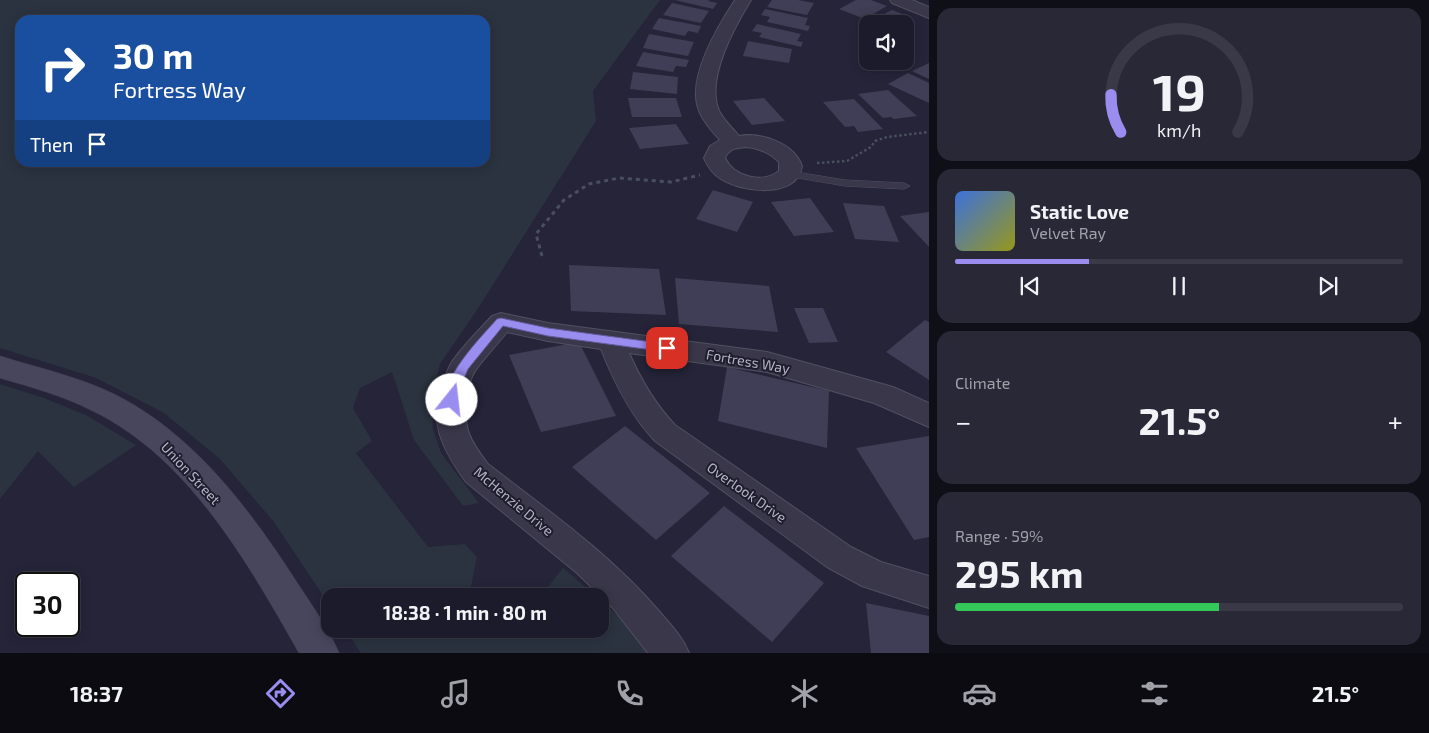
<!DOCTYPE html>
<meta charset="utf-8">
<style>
body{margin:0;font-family:"Exo 2",sans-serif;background:#292837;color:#f1f3f6;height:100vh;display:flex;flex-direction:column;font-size:19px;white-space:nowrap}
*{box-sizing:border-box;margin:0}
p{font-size:16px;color:#a0a1a9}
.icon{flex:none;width:28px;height:28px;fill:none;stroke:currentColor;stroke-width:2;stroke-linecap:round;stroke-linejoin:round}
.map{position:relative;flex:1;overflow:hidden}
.details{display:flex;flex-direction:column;gap:8px;padding:8px;background:#0f0f18;width:500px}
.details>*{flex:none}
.guide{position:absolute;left:15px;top:15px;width:475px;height:152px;border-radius:15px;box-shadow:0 2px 12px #0003,0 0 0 1px #3a3947;background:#1a4fa0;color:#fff;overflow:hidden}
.fabs{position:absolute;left:859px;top:15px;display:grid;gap:10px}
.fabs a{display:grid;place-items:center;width:55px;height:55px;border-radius:10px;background:#1c1b2b;box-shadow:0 2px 12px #0003,0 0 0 1px #3a3947;font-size:25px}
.speed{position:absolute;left:15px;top:572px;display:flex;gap:10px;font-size:25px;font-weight:700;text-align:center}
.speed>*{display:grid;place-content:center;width:65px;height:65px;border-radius:50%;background:#1c1b2b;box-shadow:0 2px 12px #0003,0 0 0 1px #3a3947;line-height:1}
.speed .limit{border:2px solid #111;border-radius:8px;background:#fff;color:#111}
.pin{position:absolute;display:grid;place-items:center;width:42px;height:42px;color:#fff;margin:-21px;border-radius:10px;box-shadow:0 2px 8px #0006}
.me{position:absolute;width:55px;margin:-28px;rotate:16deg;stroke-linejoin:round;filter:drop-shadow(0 0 4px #0008)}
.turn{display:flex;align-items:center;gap:18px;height:105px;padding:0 15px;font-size:22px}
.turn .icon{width:65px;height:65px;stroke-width:2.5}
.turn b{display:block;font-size:35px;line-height:42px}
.then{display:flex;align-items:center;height:48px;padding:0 15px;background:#0003;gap:10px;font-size:19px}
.big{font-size:38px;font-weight:700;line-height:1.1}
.details .widget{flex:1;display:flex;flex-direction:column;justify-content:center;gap:8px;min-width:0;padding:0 18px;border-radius:15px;background:#292837}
.details .dial{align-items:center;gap:0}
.dial svg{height:130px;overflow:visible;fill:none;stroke:#3a3947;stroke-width:7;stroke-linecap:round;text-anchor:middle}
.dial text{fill:#f1f3f6;stroke:none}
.song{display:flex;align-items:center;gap:15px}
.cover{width:60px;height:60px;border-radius:8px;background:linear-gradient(135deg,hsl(220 70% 55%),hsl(60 70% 35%))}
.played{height:5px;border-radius:2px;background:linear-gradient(90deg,#998def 30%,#3a3947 30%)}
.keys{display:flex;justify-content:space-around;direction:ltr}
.heat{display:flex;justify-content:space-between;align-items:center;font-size:28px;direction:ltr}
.charge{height:8px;border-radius:4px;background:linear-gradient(90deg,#34c759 59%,#3a3947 0)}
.trip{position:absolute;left:321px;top:588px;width:288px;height:50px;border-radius:15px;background:#1c1b2b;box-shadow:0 2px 12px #0003,0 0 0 1px #3a3947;font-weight:700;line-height:50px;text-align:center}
.tabs{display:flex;height:80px;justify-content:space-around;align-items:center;background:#0b0b11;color:#a0a1a9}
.tabs .icon{width:35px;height:35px}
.tabs .active{color:#998def}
.tabs b{font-size:22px;color:#f1f3f6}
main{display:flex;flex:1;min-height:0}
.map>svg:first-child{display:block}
.green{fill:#2a333f;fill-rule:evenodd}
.building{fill:#403e56}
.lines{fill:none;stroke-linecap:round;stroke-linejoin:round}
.lane-casing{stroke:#515061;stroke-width:1}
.street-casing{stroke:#515061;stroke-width:2}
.secondary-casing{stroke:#3f3e4f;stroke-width:1}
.path-far1{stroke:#48505b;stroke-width:2.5;stroke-dasharray:2.5 2.5;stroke-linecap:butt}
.path{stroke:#48505b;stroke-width:3;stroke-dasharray:4 4;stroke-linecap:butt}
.lane{fill:#393749;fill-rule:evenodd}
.street{fill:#393749;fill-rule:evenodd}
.secondary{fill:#48465c;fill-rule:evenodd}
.route{fill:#998def;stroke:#635c9b}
.labels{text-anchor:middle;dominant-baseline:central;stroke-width:4;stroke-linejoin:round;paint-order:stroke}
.street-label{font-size:14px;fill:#b5b3c5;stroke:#1e1d2e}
</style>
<main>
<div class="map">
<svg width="929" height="653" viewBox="0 0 929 653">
<rect width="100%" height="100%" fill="#252439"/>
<!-- green -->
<path class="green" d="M0 0H660L593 91 596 121 479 307 440 364 432 398 433 430 441 453 479 503 463 506 414 440 392 372 360 388 353 408 372 441 356 453 428 547 465 544 477 557 470 591 471 596H330V606L274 522 220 459 164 413 96 378 0 348ZM20 20H485V162H20Z
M0 384 44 398 86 415 136 445 74 487 38 451 0 499Z
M563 568 596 596H541Z
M600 600 618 616 651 653H361L345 629H495L509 636 515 629H600Z"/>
<!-- building -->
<path class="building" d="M675 0H709L708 1 717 3 713 9Z
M772 0H798L814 3 807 15 767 7Z
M856 0H871L887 6 865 19 839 9Z
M672 3 709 11 701 23 663 15Z
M765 9 808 18 805 25 810 26 808 31 767 22 770 17 761 15Z
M892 10 905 15 901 17 913 22 905 26V24H872L868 22Z
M659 18 701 26 698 33 688 31 685 36 652 29Z
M757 24 801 34 797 41 803 42 801 47 759 37 762 33 752 31Z
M649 34 694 42 688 56 643 48Z
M748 41 792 49 789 63 743 56Z
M643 52 689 60 686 67 676 66 673 72 636 66Z
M929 63V79L912 71Z
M633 72 678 77 677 94 630 89Z
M908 73 929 83V103L888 84Z
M888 90 917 116 894 119 891 117 883 118 858 94Z
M628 98H676L682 117H632Z
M764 98 785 121 752 125 733 101Z
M854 99 883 129 858 132 854 126 845 127 823 102Z
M676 124 689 144 640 149 629 128Z
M713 190 753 202 737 232 696 219Z
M810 198 834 232 794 236 771 202Z
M843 203 884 206 899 242 855 239Z
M929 212V247L900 216Z
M569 265 659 269 666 315 571 311Z
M675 278 769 286 778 332 679 324Z
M794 308H823L838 342 809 343Z
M925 320 929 322V380L886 352Z
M579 342 616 416 541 432 509 355Z
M727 367 829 391 827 448 718 421Z
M625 426 710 493 656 540 572 467Z
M929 436V537L914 540 856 448Z
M724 506 824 583 772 642 671 556Z
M866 603 929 616V653H871Z"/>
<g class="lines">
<defs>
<path id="lane" d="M790 171 845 180 904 183 910 186 904 189 845 186 786 176 784 174 786 172Z"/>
<path id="street" d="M735 0H751C735 26 709 73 717 105 720 117 731 126 739 136 761 132 794 143 802 166 797 200 741 192 721 179 713 174 708 167 704 158L710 146 720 140C711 130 700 118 697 104 690 73 718 26 735 0ZM745 147C758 148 769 152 779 162V171C763 184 734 177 725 158L727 154 733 149Z
M890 0H912L929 7V18L892 3Z
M501 313 548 323 767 352 893 387 929 403V427L874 403 767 372 629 353C641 380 655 404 675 425L851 547 881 562 929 576V608L862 586 827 567 655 441C630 415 614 382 601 349L548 341 507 332C497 345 484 358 475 371 470 379 468 388 467 397 462 427 470 441 488 464 547 510 609 553 658 610 670 624 682 636 689 653H648L612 607 577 573 466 482C443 450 426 419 444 380 447 373 449 365 454 359 465 344 479 330 492 316Z"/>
<path id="secondary" d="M0 356C38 368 80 377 116 395 195 435 251 511 298 584 313 607 329 629 339 653H299C248 563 189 458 93 411 64 396 31 387 0 378Z"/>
</defs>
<!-- lane casing -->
<use href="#lane" class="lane-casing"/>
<!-- street casing -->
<use href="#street" class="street-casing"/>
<!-- secondary casing -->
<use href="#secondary" class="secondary-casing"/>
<!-- path-far1 -->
<path class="path-far1" d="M817 163 847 161 871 147 875 141 887 137 929 132"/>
<!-- path -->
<path class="path" d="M542 256 536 234 564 200 589 184 619 178 671 182 700 175"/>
<!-- lane -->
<use href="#lane" class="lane"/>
<!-- street -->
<use href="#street" class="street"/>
<!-- secondary -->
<use href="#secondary" class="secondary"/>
</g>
<!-- route -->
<path class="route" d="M501 318 548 328 667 344 673 348 667 352 548 336 503 326 468 369 460 388 456 404H448C436 382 483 335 497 319Z"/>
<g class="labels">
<!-- street labels -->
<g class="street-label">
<text transform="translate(748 361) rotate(10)">Fortress Way</text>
<text transform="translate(191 473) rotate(47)">Union Street</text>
<text transform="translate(747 492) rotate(35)">Overlook Drive</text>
<text transform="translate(514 501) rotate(40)">McHenzie Drive</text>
</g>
</g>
</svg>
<div class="fabs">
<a><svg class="icon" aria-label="sound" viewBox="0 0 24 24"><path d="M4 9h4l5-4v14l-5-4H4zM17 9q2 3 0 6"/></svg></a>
</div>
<div class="speed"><div class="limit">30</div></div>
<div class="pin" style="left:667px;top:348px;background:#d93025"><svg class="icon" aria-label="arrive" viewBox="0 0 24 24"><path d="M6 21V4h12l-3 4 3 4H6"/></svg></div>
<svg class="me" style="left:452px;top:400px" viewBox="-20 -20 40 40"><circle r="19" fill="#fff"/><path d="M0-13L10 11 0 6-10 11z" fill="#998def"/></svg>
<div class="trip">18:38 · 1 min · 80 m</div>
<div class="guide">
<div class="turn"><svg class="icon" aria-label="right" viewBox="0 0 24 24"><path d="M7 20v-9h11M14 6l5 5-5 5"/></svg><div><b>30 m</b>Fortress Way</div></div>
<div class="then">Then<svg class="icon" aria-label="arrive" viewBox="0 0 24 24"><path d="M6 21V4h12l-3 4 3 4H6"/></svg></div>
</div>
</div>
<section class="details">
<div class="widget dial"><svg viewBox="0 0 100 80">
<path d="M14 69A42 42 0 1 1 86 69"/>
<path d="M14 69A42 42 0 0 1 8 46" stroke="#998def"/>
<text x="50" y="56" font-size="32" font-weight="700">19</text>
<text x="50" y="72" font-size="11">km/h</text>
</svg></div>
<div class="widget">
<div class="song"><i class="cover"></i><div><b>Static Love</b><p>Velvet Ray</p></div></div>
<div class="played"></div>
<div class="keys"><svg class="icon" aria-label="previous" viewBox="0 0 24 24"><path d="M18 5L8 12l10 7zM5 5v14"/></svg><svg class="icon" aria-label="pause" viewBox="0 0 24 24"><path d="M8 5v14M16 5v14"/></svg><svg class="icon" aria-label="next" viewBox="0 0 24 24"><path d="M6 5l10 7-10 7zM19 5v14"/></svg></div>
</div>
<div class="widget"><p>Climate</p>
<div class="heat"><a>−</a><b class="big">21.5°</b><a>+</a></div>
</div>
<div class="widget"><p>Range · 59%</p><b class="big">295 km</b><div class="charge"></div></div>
</section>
</main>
<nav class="tabs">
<b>18:37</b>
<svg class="icon active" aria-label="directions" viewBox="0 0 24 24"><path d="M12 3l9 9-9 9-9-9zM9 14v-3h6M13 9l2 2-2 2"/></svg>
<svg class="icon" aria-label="music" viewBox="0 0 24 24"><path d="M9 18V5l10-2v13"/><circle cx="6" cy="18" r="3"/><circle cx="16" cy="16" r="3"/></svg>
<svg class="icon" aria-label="phone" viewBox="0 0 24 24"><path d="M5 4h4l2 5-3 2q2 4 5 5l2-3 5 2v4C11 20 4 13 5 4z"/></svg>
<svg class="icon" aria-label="climate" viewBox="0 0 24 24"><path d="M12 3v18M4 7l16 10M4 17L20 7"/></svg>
<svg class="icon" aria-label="car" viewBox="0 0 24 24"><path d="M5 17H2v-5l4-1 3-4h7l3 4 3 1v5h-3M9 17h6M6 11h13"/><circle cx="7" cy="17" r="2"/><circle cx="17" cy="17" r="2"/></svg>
<svg class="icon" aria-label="filters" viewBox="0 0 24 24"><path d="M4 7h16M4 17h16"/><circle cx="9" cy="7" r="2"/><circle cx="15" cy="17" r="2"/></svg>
<b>21.5°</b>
</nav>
